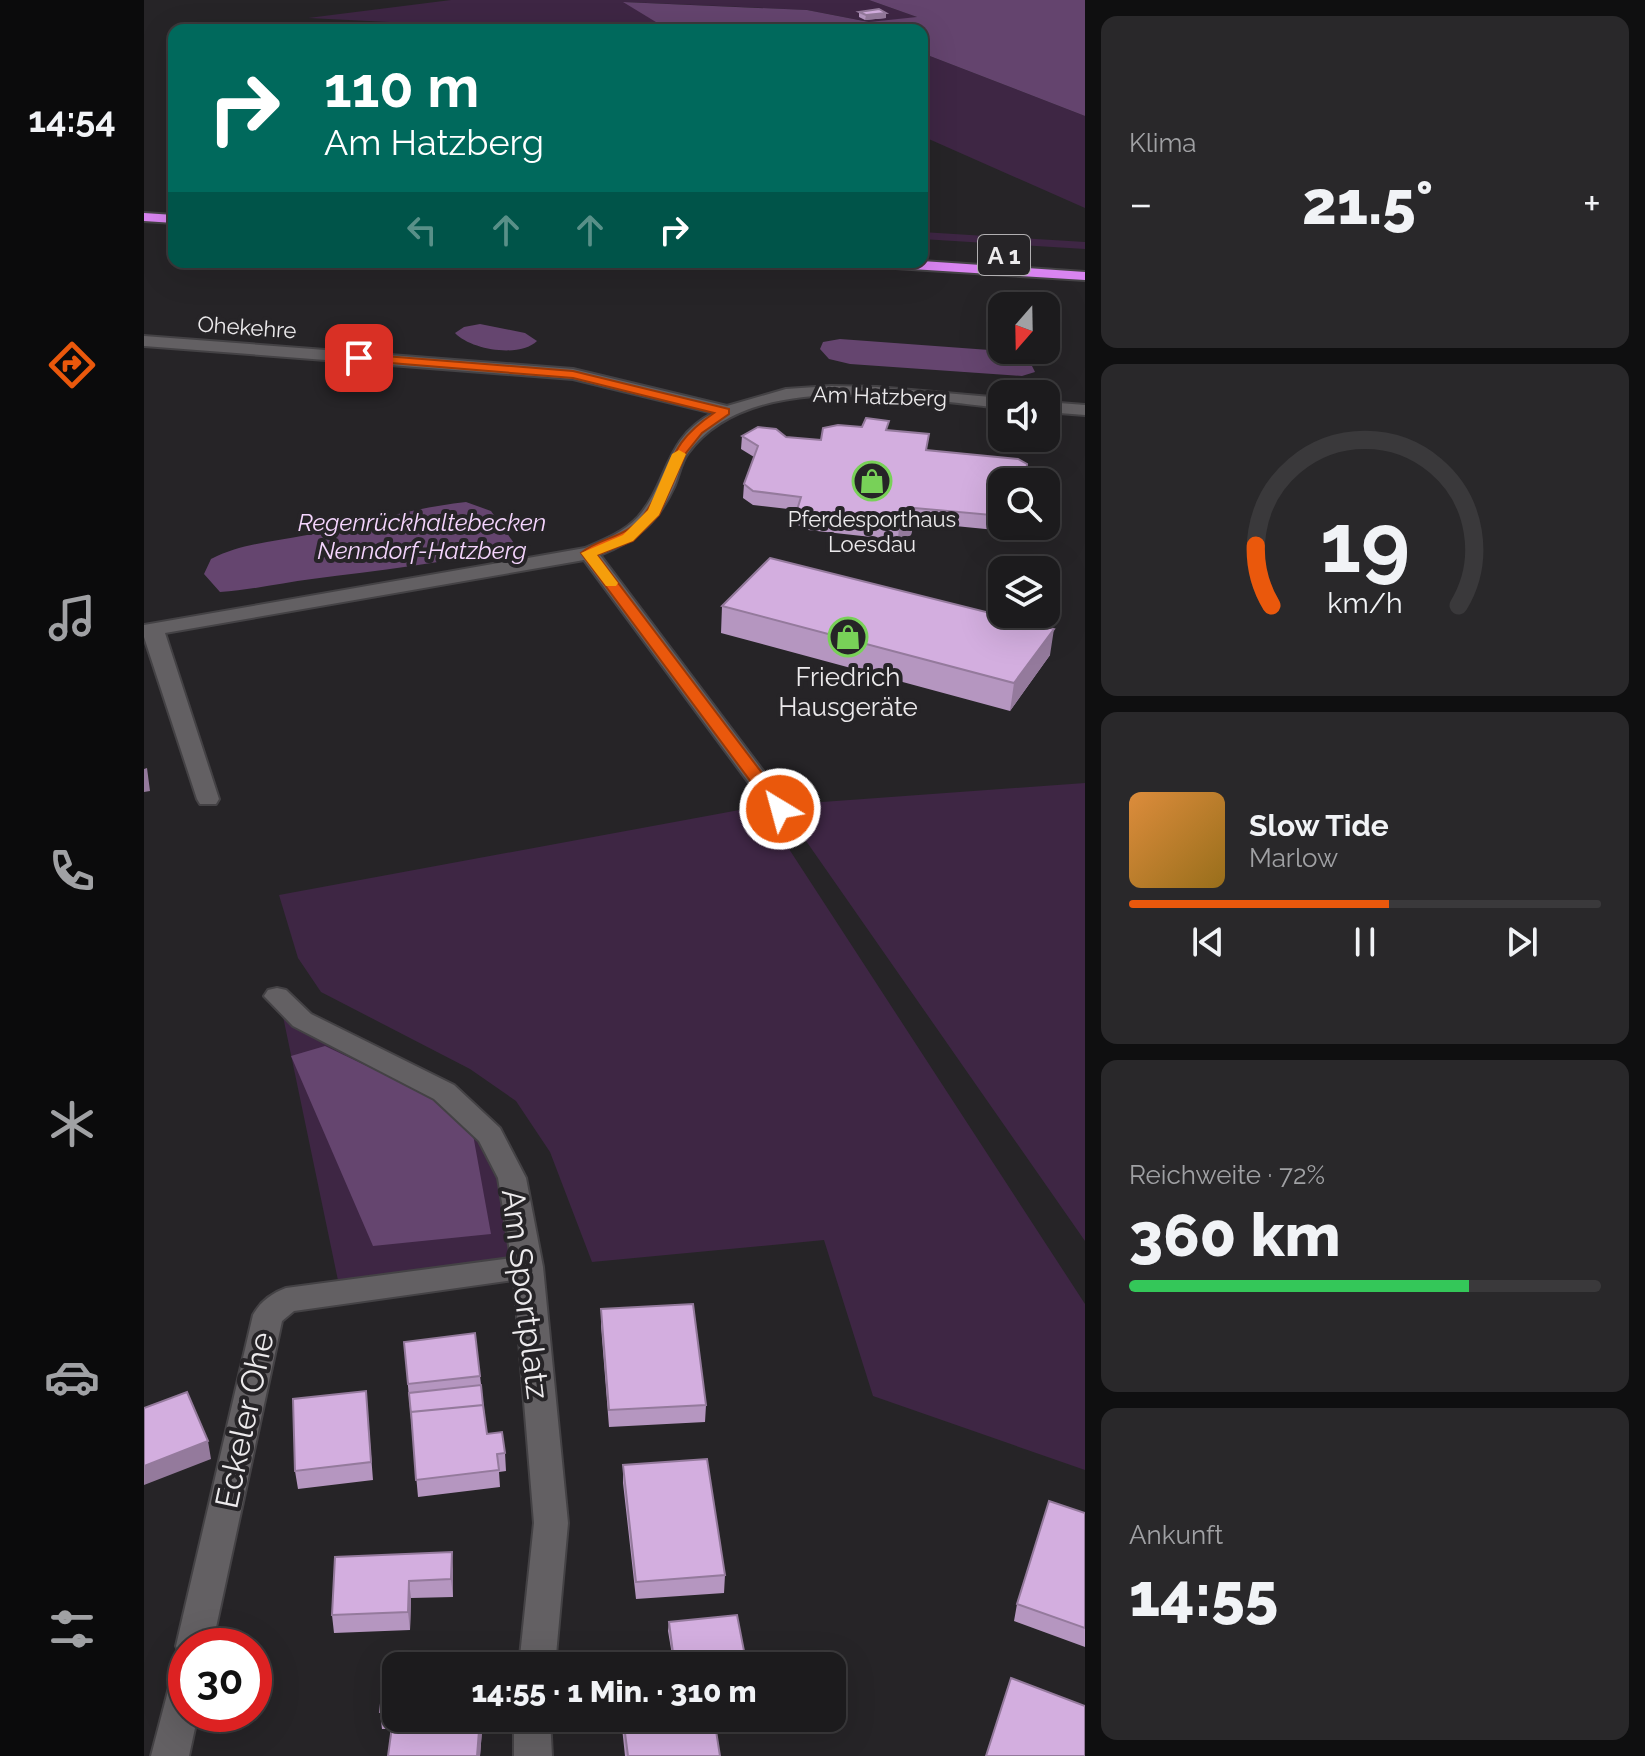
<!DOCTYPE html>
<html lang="de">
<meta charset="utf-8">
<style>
body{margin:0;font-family:Raleway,sans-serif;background:#29282a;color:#f1f3f6;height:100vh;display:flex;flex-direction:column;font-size:30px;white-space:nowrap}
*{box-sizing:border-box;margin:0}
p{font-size:26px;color:#a0a1a4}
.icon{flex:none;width:44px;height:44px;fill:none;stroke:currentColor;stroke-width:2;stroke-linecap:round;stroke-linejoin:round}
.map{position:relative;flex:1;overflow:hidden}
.sheet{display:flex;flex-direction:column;gap:16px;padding:16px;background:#0f0f10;width:560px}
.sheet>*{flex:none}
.hud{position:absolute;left:24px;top:24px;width:760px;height:244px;border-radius:16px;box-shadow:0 8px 32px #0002,0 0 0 2px #3a393b;background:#00695c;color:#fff;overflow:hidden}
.needle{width:52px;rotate:200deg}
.buttons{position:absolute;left:844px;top:292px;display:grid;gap:16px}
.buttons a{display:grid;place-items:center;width:72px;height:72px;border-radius:16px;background:#1c1b1d;box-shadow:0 8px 32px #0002,0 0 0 2px #3a393b;font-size:40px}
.speed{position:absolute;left:24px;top:1628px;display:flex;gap:16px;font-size:40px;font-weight:700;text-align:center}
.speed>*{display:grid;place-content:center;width:104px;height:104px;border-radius:50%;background:#1c1b1d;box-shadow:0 8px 32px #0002,0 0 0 2px #3a393b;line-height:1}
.speed .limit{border:12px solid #d22;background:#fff;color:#111}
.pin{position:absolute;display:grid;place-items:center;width:68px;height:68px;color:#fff;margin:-34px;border-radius:16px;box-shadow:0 4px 12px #0006}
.me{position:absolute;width:88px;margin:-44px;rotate:323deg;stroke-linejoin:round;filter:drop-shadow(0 0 6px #0008)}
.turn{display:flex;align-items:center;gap:28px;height:168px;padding:0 24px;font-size:36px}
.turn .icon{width:104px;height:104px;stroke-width:2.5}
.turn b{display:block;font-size:56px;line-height:68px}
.lanes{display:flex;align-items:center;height:76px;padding:0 24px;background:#0003;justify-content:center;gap:40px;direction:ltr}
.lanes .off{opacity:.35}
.big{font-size:60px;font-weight:800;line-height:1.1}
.sheet .tile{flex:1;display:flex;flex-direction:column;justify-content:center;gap:12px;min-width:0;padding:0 28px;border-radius:16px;background:#29282a}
.sheet .dial{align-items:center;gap:0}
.dial svg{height:208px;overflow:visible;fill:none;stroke:#3a393b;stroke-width:7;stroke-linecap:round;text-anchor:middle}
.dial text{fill:#f1f3f6;stroke:none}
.song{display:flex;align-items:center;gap:24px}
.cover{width:96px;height:96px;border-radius:12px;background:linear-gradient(135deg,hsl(30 70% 55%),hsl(40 70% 35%))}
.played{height:8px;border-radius:4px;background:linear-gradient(90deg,#ea580c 55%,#3a393b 55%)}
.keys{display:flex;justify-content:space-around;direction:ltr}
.heat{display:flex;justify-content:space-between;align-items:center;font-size:44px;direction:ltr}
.charge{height:12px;border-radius:6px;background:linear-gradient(90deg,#34c759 72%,#3a393b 0)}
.trip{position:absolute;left:238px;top:1652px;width:464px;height:80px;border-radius:16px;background:#1c1b1d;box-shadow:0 8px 32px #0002,0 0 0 2px #3a393b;font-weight:800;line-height:80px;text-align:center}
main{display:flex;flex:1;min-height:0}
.dock{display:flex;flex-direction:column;width:144px;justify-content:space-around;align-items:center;background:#0b0b0c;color:#a0a1a4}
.dock .icon{width:56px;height:56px}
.dock .active{color:#ea580c}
.dock b{font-size:36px;color:#f1f3f6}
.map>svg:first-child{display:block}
.green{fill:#3e2644}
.forest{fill:#64446e}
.water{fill:#65456f}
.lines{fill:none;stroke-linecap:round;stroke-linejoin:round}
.street-casing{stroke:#444245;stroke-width:4}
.highway-casing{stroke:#444245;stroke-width:4}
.street{fill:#636063;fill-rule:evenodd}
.highway{fill:#d985f1;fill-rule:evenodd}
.wall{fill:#b596c0}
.shaded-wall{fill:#947a9c}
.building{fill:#d3aedf;stroke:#947a9c;stroke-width:2}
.route{fill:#ea580c;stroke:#983908;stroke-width:2}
.slow{fill:#f59e0b}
.labels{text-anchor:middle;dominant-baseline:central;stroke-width:8;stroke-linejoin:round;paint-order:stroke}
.far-street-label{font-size:22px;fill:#eceaec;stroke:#262427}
.far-poi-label{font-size:22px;fill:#eceaec;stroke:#262427}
.shield{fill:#262427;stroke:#b1afb1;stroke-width:2}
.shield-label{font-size:24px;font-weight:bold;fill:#eceaec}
.far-water-label{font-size:24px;font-style:italic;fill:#f5d5fe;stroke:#262427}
.poi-label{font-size:26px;fill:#eceaec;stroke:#262427}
.near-street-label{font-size:32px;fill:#eceaec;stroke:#262427}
</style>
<main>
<nav class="dock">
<b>14:54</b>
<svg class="icon active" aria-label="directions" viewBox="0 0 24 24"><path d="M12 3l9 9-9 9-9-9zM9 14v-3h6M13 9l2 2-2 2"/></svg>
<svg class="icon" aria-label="music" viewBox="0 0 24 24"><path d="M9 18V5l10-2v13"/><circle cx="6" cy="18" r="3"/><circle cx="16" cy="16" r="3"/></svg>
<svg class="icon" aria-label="phone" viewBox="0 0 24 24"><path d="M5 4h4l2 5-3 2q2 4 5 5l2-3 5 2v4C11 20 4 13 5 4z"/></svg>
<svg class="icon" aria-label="climate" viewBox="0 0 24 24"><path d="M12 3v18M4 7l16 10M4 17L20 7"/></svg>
<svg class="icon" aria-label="car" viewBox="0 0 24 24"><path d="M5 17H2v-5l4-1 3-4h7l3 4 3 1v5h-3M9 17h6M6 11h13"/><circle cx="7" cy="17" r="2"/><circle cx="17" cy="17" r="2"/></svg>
<svg class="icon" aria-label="filters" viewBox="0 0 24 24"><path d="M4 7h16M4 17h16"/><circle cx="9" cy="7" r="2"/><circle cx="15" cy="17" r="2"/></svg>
</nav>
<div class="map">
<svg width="941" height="1756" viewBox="0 0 941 1756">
<rect width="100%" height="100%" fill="#262427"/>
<!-- green -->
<path class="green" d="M307 0H725L776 18 725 22 663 10 481 2 525 30H406L164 18Z
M778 53 941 116V208L778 136Z
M778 232 941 242V249L778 239Z
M941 783V1241L637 805Z
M617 806 941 1304V1470L729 1396 680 1240 448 1262 406 1152 372 1101 326 1069 177 992 154 958 135 895Z
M136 1002C206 1042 340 1099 365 1180 373 1207 375 1238 380 1265L196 1290Z"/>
<!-- forest -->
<path class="forest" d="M725 0H941V116L778 53V30H525L479 2 663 10 725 22 773 17Z"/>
<!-- water -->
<path class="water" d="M336 324 381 333 393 341C376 358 327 350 311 333L320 327Z
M696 339 859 351 883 356 891 372 878 376 706 364 685 359 676 349 679 342Z
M322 502 347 511 372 546C305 563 236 570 168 579 137 583 107 590 76 592L60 574 67 559C98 543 129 542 163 535 217 524 268 508 322 502Z
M181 1046 290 1098 328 1129 347 1234 229 1246 147 1056Z"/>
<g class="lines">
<defs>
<path id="street" d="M0 336 429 369 583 406 642 389 687 386 733 387 858 398V408C768 399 607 367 544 453 537 462 535 476 530 487 514 522 492 541 456 555L644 804 647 809 644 814H628L440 560 21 633 75 799 72 804H56L53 799 0 637V625L441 548C460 540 480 532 494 517 525 482 520 438 569 413L429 379 0 346Z
M902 402 941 405V415L902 412Z
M133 988 142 990 167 1014 310 1085 356 1128 382 1178 399 1267 424 1523 411 1666H375L390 1523 370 1280 150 1311 138 1321 68 1646H42V1659L37 1657 32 1646 109 1315C116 1302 128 1293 142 1288L367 1258 354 1178 335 1141 290 1099 149 1026 120 996 124 990Z
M42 1667V1714H54L45 1756H7L29 1672Z
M370 1718H406L408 1756H370Z"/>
<path id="highway" d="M0 213 30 215V223L0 221Z
M778 261 941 272V280L720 266 713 262Z"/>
</defs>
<!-- street casing -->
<use href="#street" class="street-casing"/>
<!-- highway casing -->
<use href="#highway" class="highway-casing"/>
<!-- street -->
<use href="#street" class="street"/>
<!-- highway -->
<use href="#highway" class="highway"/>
</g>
<!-- wall -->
<path class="wall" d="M715 12 742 18 721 20 715 17Z
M744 430 784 450 858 482V526L875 527 862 531 770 522 767 535 754 540 664 530 652 524 653 510 609 505 599 498 600 484 610 457 597 449 598 436 677 440Z
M578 606 906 655 866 711 577 633Z
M457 1309 562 1405 561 1422 465 1427 457 1326Z
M260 1342 336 1376 343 1434 361 1453 362 1471 355 1472 356 1487 274 1497Z
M222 1391 229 1480 154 1489 151 1471Z
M479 1465 581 1575 580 1593 492 1599 479 1483Z
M941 1513V1647L870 1621 873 1604Z
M191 1557 309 1569V1597L267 1598 266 1630 190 1633 188 1615Z
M525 1622 601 1656 600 1665 484 1666 529 1661 524 1631Z
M241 1668 252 1718H339L336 1756H244L247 1729H238L236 1712Z
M477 1718H570L576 1756H481Z"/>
<!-- shaded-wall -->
<path class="shaded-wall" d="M742 13V18L721 20 722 15Z
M771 508 767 535 754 540 755 525Z
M862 526H876L862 531Z
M910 629 906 655 866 711 870 683Z
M3 768 6 791 0 792V769Z
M64 1441 67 1459 0 1485V1466Z
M308 1552 309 1569V1597L307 1579Z
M265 1581 267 1598 266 1630 264 1612Z
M336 1718H339L336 1756H333Z"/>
<!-- building -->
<path class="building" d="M735 9 742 13 722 15 715 12Z
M722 418 745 421 742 430 785 434 782 450 874 459 883 464 881 482H858V516L771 508 768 521 755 525 665 516 653 510 657 497 609 491 600 484 614 446 598 436 614 427 632 429 642 437 677 440 679 428 694 425 718 427Z
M626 558 910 629 870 683 578 606Z
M549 1304 562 1405 465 1410 457 1309Z
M331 1333 336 1376 264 1384 260 1342Z
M337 1385 339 1405 267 1412V1414L265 1393Z
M222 1391 227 1462 151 1471 149 1399Z
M43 1392 64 1441 0 1466V1408Z
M339 1405 343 1434 358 1432 361 1453 353 1454 355 1470 272 1480 267 1412Z
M563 1459 581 1575 492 1582 479 1465Z
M905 1501 941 1513V1628L873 1604Z
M308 1552 307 1579 265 1581 264 1612 188 1615 191 1557Z
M593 1615 601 1656 561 1660 560 1658 530 1661 525 1622Z
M560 1658 562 1666H484Z
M241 1668 252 1669V1718H336L333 1756H244L250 1712H236Z
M867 1678 941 1706V1756H842Z
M479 1718H570L576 1756H484Z"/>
<!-- route -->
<path class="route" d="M215 354 429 371 585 409V414L558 433 542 453 515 515 489 541 453 555 643 806 645 809 643 813H630L437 553C458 535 485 540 504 509 532 466 520 447 570 413L429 378 210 360 209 358Z"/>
<!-- slow -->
<path class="slow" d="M535 450 542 454 515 515 489 541 453 555 474 583 472 586H462L437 553 479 535 504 510 528 454Z"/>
<!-- icons -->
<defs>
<symbol id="shop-ring" viewBox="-11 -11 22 22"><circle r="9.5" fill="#262427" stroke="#78d158" stroke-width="1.5"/><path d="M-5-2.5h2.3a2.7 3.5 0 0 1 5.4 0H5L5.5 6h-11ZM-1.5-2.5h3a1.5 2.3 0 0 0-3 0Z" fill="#78d158"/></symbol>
</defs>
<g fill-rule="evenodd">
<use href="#shop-ring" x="706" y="459" width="44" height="44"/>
<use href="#shop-ring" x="682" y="615" width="44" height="44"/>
</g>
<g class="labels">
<!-- far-street labels -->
<g class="far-street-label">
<text transform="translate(103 327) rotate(4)">Ohekehre</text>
<text transform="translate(736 396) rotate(2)">Am Hatzberg</text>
</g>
<!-- far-poi labels -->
<g class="far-poi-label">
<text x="728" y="519">Pferdesporthaus<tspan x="728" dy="25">Loesdau</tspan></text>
</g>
<!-- shield labels -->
<rect class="shield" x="834" y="235" width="52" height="40" rx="6"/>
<g class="shield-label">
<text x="860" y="255">A 1</text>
</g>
<!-- far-water labels -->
<g class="far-water-label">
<text x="278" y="522">Regenrückhaltebecken<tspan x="278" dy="28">Nenndorf-Hatzberg</tspan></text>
</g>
<!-- poi labels -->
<g class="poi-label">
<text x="704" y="677">Friedrich<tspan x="704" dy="30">Hausgeräte</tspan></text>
</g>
<!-- near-street labels -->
<g class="near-street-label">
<text transform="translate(382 1294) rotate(83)">Am Sportplatz</text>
<text transform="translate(100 1420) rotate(-78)">Eckeler Ohe</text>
</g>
</g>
</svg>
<div class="buttons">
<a><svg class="needle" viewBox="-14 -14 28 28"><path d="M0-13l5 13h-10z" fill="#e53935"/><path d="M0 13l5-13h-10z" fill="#a0a1a4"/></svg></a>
<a><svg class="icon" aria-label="sound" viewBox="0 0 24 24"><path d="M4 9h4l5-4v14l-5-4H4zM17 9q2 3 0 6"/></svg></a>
<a><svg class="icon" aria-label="search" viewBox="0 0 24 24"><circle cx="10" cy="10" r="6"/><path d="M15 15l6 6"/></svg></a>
<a><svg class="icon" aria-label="layers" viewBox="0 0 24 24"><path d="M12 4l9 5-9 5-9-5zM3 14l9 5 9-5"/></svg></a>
</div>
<div class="speed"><div class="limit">30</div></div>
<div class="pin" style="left:215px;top:358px;background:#d93025"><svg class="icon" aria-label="arrive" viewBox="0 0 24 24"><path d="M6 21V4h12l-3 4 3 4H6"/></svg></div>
<svg class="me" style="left:636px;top:809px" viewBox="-20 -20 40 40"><circle r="17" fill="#ea580c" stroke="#fff" stroke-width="3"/><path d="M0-11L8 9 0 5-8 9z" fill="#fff"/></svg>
<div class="trip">14:55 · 1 Min. · 310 m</div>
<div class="hud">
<div class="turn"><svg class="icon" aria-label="right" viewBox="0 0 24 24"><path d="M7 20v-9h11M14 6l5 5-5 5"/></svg><div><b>110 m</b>Am Hatzberg</div></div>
<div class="lanes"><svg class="icon off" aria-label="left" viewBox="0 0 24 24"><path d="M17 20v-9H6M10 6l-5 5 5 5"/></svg><svg class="icon off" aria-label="ahead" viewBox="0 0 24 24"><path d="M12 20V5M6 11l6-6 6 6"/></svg><svg class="icon off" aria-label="ahead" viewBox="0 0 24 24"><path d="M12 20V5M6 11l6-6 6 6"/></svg><svg class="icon" aria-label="right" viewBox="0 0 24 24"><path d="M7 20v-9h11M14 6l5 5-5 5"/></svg></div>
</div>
</div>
<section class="sheet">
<div class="tile"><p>Klima</p>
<div class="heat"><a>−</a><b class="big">21.5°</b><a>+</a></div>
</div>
<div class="tile dial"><svg viewBox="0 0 100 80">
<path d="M14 69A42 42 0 1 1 86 69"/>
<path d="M14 69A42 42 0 0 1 8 46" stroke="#ea580c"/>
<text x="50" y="56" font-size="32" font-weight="700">19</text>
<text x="50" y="72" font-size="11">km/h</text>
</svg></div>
<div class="tile">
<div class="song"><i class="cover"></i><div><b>Slow Tide</b><p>Marlow</p></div></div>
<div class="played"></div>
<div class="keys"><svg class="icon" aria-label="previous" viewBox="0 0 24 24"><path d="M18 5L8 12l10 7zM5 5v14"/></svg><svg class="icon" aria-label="pause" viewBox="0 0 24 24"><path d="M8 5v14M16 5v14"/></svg><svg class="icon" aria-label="next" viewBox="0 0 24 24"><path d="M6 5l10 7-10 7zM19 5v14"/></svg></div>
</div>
<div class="tile"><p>Reichweite · 72%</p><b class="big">360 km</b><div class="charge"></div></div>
<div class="tile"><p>Ankunft</p><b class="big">14:55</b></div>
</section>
</main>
